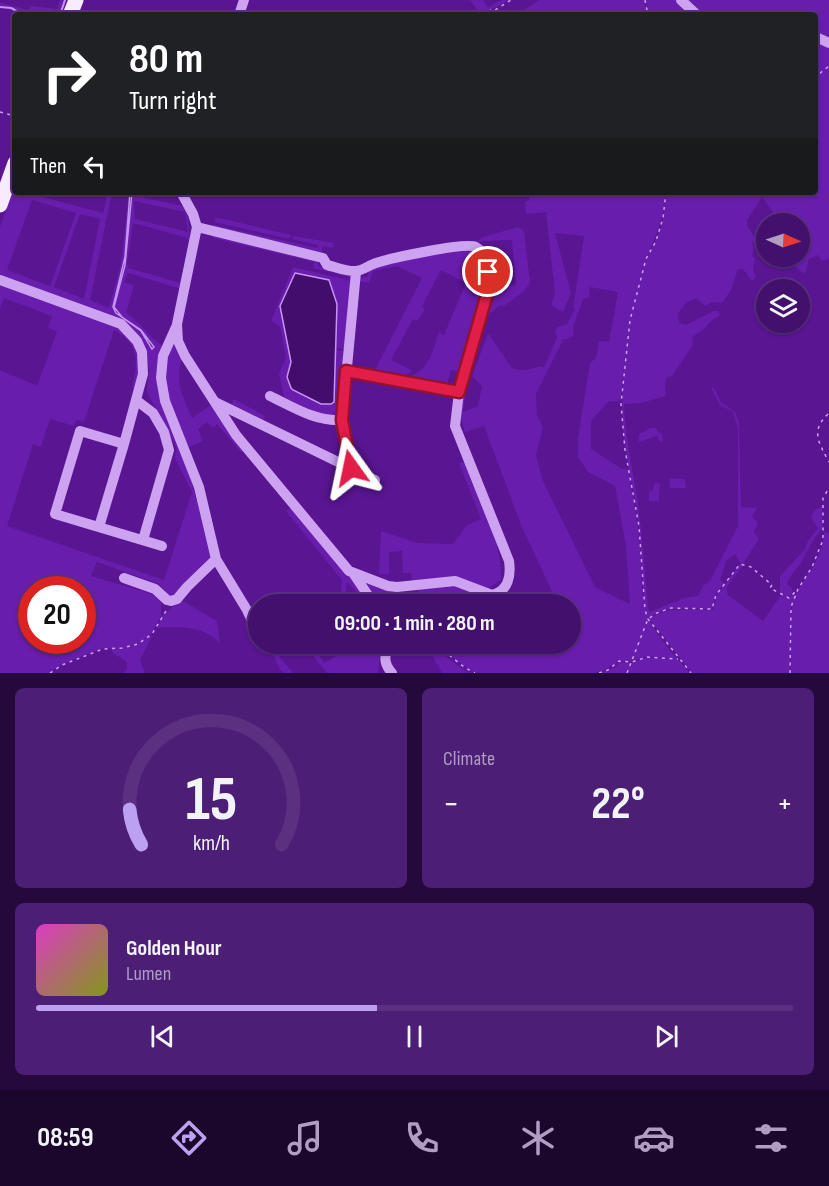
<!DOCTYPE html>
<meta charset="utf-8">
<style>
body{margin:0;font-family:"Sofia Sans Condensed",sans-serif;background:#4d1e76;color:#f1f3f6;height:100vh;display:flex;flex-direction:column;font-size:22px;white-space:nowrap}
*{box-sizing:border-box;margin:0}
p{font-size:20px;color:#af9dc2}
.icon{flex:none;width:33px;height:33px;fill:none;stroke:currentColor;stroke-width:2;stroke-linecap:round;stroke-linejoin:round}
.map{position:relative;height:673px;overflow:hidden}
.drawer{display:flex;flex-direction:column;gap:15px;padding:15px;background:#25093c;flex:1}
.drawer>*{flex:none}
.banner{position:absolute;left:12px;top:12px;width:806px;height:183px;border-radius:6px;box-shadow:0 2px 4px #0004,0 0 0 2px #5b3081;background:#202124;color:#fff;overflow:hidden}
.needle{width:39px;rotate:93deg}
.tools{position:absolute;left:756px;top:213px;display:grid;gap:12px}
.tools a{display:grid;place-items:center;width:54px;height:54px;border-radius:50%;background:#43106e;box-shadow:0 2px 4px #0004,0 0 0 2px #5b3081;font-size:30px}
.speed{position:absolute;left:18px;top:576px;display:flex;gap:12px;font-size:30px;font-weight:700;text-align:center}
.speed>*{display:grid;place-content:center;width:78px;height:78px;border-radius:50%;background:#43106e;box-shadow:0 2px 4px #0004,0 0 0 2px #5b3081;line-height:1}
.speed .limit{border:9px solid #d22;background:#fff;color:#111}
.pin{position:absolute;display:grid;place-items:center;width:51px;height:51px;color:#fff;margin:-26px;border:3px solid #fff;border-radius:50%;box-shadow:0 2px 6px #0007}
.me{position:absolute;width:66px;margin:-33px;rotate:348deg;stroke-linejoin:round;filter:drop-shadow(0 0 4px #0008)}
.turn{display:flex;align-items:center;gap:21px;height:126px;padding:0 18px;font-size:27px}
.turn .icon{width:78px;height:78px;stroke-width:2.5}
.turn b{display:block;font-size:42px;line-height:51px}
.then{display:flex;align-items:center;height:57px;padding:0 18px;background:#0003;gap:12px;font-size:22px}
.big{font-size:45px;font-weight:700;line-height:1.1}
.drawer .widget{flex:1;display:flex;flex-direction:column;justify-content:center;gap:9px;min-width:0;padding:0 21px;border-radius:9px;background:#4d1e76}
.drawer .dial{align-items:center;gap:0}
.dial svg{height:156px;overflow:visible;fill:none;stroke:#5b3081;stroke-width:7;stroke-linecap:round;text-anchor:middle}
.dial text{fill:#f1f3f6;stroke:none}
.song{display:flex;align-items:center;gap:18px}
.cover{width:72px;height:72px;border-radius:9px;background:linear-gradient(135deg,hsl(310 70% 55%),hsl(70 70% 35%))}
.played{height:6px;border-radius:3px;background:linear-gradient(90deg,#bca0f2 45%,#5b3081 45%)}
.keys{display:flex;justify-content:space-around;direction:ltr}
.heat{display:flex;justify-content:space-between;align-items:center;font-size:33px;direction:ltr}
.drawer .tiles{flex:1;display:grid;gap:15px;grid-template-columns:1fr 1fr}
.widget:last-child{grid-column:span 2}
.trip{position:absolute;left:248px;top:594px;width:333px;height:60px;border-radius:30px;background:#43106e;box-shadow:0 2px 4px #0004,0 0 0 2px #5b3081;font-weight:700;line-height:60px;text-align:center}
.tab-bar{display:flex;height:96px;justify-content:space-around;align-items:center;background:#1b062c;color:#af9dc2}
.tab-bar .icon{width:42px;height:42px}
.tab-bar .on{color:#bca0f2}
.tab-bar b{font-size:27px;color:#f1f3f6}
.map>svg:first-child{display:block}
.green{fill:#691dac;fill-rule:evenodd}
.water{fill:#430d6e;stroke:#c694f4;stroke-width:1.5}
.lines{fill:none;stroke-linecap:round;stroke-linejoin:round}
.stream{stroke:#c694f4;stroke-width:2}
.path{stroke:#cca2f1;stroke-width:1.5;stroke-dasharray:3 4.5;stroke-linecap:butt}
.minor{stroke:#cca2f1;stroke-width:10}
.major{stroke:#f7ecff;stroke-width:15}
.route-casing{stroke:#92132f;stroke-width:15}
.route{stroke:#e11d48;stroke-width:10}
</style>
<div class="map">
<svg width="829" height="673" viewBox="0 0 829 673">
<rect width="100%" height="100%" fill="#591592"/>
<!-- green -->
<path class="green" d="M60 0H64L59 14 39 11 35 15C22 15 13 6 0 7V3H2L24 9 28 10 31 6 57 9Z
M470 0H483L488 7 502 0H509L481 15H472L478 11Z
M540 0H645L647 15H515Z
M646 0H679L693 15H649Z
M683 0H829V40L815 34 814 15H701Z
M815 38 829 45V258L822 261 818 255 809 259 805 274 796 267 789 257 800 256V224L781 223 762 197 747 220V226L756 239 752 244 754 247 752 256 755 258 753 270 756 277 752 281 743 269H738L731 290 722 303 713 302 705 306 696 298 687 302 678 313 679 323 686 325 713 311H718L720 315 710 322 704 329 692 337 693 345 672 376 666 378 665 386 666 396 641 403 624 404C625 436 632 466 637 497 642 534 645 571 648 609L650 612 684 598 698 596 703 586 710 581 738 526V428L733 412 720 405 711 388H714L721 402 735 412 739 422 741 507 757 508 752 517 758 523 754 532 759 539 743 564 740 563 735 554 726 561 720 580 724 583 716 594 712 609C689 609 669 604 648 618 638 590 643 556 639 527 636 494 625 461 623 428 620 378 628 307 646 261 651 249 657 239 661 227 665 216 664 203 668 192H814Z
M15 186V192H31V194L103 213 108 192H112L90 300 109 308 121 264 129 192H130L125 257 113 307 116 314 140 331 152 348 154 346 141 330 122 317 114 307 127 253 132 192H136V196L183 206V199C194 235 189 252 182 289L128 273 124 282 134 285 126 313C142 323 152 342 166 347L160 371 213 557 171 599 159 584 97 562 91 576 149 593 158 598 161 602V616L152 633 138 644 122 648H103L62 664 49 673H0V370L37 386 57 332 48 327 52 316 4 298 0 309V283L117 328C144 345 139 361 137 389L132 388C138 362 140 344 114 330L84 422 76 420 74 426 50 419 41 447 33 444 7 526 164 580 192 492 175 458 176 447 147 392 149 371 147 357 134 333 0 276V227ZM32 200 76 213 50 286 7 270ZM134 201 185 212 188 232 135 219ZM80 214 100 219 84 299 54 287ZM133 223 188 238 189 247 180 283 129 268 127 264ZM32 590H82V640H32Z
M503 192H666C664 225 648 250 639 281 628 320 624 361 621 401L608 402 591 421V449L622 469H628L638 526 645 610C651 629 676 658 690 673H601L615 667 619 662 632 663 647 657 676 659 647 656 631 661H619L607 669 596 673H476C459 665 448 650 433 644H570V604H558L521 525 484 426 465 432 459 411 462 397H465L463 412 478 406 482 386 472 376 488 333 511 367C521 373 531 369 541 366L544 368 557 337 555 331 557 327 567 324 575 309 573 308 584 236 555 233 571 293 563 312 551 305 555 294 546 212 526 214 525 202 529 200V196ZM590 287 618 292 609 342 599 341 596 358 590 363 578 438V457L588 472 615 486 626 546 630 604 595 587 542 479 536 455 543 427 537 415 536 394 563 340 571 338 574 334 573 327 583 299 589 297Z
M215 217 291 235 289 239 214 222Z
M214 225 317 248 318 245 292 239 294 236 334 243 333 248 323 246 321 253 212 227Z
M518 227 524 231 530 283 524 291 504 306 500 305 489 314 486 311 491 287 516 285 512 240 477 241 483 237Z
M213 235 319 259 318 266 353 276 350 277 313 268 314 262 213 238Z
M466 248 475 252 482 261 486 282 463 372 451 370 447 385 411 376C430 369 433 349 439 332L444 335 466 283 441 270 422 306 425 310 417 321 413 319 391 360 413 371 399 379 374 372 422 278 397 266 373 271 369 283 359 281 360 278 367 277 370 268Z
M293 267 352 281 346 349 337 348V350L345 351 338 414 323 416 285 401 279 373 286 358 280 326 271 321Z
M173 343 182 358C175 382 182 396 192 418L212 404 343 568 370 604H361L356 591 347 582 344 604H340L342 580 286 511 291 507 244 451 241 452 217 424 213 428 207 422 198 429 203 441 186 449C172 411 156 384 173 343Z
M234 399 265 416 262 423 230 406Z
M651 428H656L658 432 662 434 663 441 660 442 657 436 639 442V434Z
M462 462 465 463C481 501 502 538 501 580L487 589C461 582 439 575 412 581L411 573H403L402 551 389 552V574H379L381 531 418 543 453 544 467 525 481 519 459 463Z
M669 478 685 479 686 488H670Z
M655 482 660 484 659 501H649V492L653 490Z
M822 506 823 528C812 539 808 551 801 563 796 570 790 575 787 584L792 588V595L786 597 780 593V576L805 549 808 541 818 528 811 518 814 511Z
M824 532 829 534V673H791C791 656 789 612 794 599 803 576 824 560 824 532Z
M740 564 743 565 726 588 728 595 763 621 781 595 789 598 796 592 791 607 790 673H692L649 619C670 605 689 610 713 610L717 595Z
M369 583 395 592 396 604H376L364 587Z
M451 583 483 594 489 604H420L417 588Z
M181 600 217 621 220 643C203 626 179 626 157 628L162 616Z
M153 634 140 660 145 673H123L127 669V662L113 653 110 648C129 649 138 645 153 634Z
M299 644H311L324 663 346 650 360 655 364 644H367L365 653 376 656 385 644 379 661 378 673H327L310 652Z
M431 645 464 670 473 673H442L431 653Z
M273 649 293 673H284L280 669 271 651Z"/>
<!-- water -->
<path class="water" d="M130 192H132L125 265 114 307 122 317 141 330 154 347 152 349 141 331 116 313 113 307 125 257Z
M295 273 329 280 337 304 334 402 331 404H321L293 390 291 388 287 377 291 362 280 306Z"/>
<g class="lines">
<!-- stream -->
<path class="stream" d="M0 7 11 8 24 15
M35 15 39 12 60 15
M60 15 65 0"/>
<!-- path -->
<path class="path" d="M645 0 648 15
M482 15 493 9 495 10 511 0
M814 78 829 66
M0 112 15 116
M666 192 663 218 656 241 646 259 630 320 621 404 625 450 639 526 645 610 648 619 691 673
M828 414C810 431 819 443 829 462
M430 644C447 649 458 666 475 673
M50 673 62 665 103 649 122 648 138 644 152 634 166 611
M599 673 608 670 619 661 632 662 647 657 678 659
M627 673 648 619 657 613 671 608 712 609 716 595 740 564 751 567 772 585 770 588 789 598 798 589
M790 673 791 607 798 589 812 567 823 540V498L829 488"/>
<!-- minor -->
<path class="minor" d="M681 0 697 15
M239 15 244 0
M814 36 829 43
M181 192 193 214 197 227 177 324 178 341 185 356 236 435 349 571 388 586 397 587 455 581 492 595C509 591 511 575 509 561L455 426 459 392 487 294C489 280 492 256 476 247 465 242 391 258 376 263 369 265 361 272 354 271 345 271 336 267 327 265L323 258 197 227
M0 280 121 324 137 341 142 352 143 374 124 444
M176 327 163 356 161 378 165 401 199 487 216 559 247 610 258 633
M346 371 459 392
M270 396C293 407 316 422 342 420
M136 400 153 413 164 432 169 450 143 540
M215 402 375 480
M351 468 342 420 356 272
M99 527 124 444 80 431 55 514 162 546
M353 573 374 604
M124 578 155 589 167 600 171 601 177 599 187 587 216 559
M390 644C384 655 383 663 392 673"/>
<!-- major -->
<path class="major" d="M70 15 76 0
M0 205 15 163"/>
</g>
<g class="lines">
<defs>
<path id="route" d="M351 468 342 420 346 371 459 392 487 294 488 272"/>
</defs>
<!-- route casing -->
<use href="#route" class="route-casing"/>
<!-- route -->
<use href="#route" class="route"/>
</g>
</svg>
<div class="tools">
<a><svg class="needle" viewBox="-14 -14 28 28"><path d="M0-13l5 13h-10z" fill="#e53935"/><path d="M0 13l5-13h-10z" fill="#af9dc2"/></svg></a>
<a><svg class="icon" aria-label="layers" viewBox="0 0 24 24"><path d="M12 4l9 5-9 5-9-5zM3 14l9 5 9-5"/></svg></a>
</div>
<div class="speed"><div class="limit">20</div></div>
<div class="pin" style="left:488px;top:272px;background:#d93025"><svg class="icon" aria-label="arrive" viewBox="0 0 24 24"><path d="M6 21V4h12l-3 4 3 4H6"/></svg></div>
<svg class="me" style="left:351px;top:468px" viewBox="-20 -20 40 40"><path d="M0-17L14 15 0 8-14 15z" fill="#e11d48" stroke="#fff" stroke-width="4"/></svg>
<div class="trip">09:00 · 1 min · 280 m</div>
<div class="banner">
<div class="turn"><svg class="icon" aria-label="right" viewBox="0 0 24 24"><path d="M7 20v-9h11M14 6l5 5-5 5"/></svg><div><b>80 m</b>Turn right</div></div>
<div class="then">Then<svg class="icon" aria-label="left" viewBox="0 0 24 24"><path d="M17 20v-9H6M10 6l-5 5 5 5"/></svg></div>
</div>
</div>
<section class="drawer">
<div class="tiles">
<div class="widget dial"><svg viewBox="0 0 100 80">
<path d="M14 69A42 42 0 1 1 86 69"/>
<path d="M14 69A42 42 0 0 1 8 51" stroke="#bca0f2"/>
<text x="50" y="56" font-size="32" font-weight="700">15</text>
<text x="50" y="72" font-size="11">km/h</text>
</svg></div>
<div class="widget"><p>Climate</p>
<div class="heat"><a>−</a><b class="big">22°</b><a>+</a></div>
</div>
<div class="widget">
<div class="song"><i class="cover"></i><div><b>Golden Hour</b><p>Lumen</p></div></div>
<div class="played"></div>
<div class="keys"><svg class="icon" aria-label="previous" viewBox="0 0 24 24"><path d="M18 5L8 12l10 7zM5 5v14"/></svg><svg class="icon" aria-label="pause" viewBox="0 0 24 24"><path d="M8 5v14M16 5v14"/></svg><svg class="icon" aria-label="next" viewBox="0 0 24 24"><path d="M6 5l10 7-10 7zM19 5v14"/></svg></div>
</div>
</div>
</section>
<nav class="tab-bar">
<b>08:59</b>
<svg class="icon on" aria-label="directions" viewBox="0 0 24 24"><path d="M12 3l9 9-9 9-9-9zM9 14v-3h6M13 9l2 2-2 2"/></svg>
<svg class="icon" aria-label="music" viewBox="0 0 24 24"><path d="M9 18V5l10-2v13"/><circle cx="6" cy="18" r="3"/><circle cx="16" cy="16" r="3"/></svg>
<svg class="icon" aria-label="phone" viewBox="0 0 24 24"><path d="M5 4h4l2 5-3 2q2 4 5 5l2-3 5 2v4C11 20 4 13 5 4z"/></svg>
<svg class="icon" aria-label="climate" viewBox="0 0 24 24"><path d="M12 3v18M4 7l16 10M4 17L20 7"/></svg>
<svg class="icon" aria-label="car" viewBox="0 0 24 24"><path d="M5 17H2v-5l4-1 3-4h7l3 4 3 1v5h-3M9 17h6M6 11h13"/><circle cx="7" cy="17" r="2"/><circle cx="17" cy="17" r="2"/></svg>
<svg class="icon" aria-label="filters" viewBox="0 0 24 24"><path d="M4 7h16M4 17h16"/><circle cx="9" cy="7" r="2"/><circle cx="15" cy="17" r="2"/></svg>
</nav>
